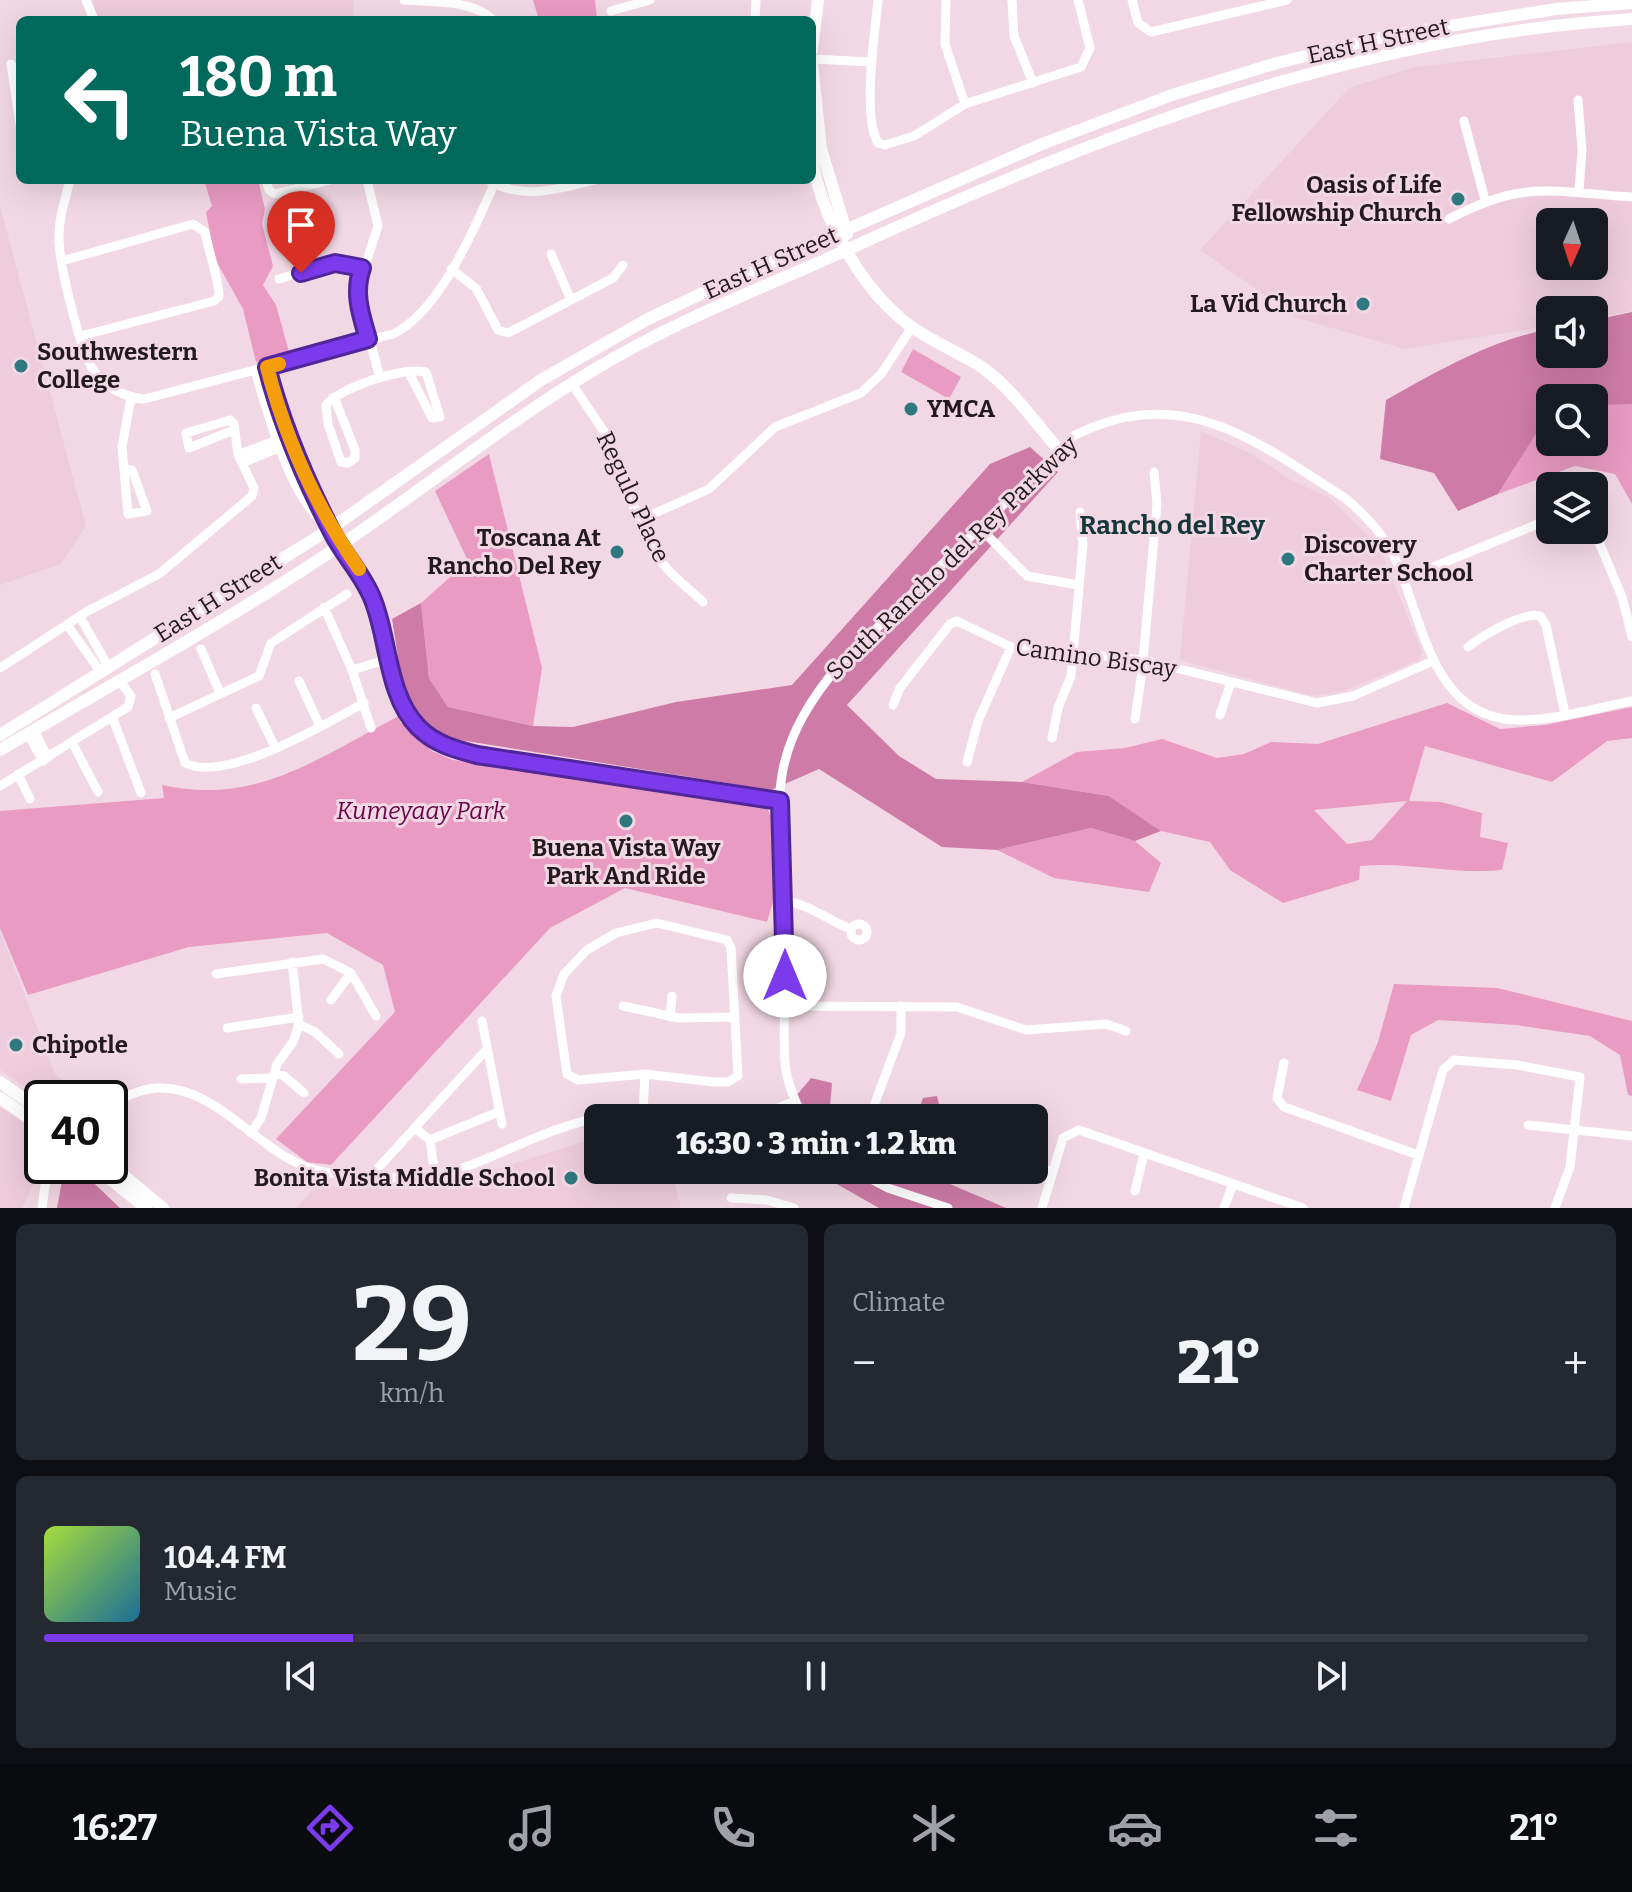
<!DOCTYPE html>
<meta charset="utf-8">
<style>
body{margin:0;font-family:Bitter,serif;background:#242831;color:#f1f3f6;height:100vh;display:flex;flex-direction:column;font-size:30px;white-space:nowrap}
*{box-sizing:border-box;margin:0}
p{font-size:26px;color:#9ea1a6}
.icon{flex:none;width:44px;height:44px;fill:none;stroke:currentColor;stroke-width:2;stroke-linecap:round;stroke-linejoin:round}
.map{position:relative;height:1208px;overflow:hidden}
.drawer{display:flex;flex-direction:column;gap:16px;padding:16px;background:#0d0f14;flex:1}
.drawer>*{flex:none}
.top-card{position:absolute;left:16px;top:16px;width:800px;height:168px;border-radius:12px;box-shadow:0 8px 32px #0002;background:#00695c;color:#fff;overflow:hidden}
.needle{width:52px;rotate:183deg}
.buttons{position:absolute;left:1536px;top:208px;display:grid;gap:16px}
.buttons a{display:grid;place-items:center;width:72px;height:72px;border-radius:12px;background:#171b24;box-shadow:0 8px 32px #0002;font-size:40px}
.speed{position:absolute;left:24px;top:1080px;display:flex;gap:16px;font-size:40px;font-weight:700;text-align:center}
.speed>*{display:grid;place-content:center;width:104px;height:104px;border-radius:50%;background:#171b24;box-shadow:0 8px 32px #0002;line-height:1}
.speed .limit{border:4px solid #111;border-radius:12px;background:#fff;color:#111}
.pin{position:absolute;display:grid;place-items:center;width:68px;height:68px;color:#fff;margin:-82px -34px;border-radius:50% 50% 50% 0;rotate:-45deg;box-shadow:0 0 8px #0007}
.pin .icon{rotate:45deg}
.me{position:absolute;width:88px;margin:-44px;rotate:0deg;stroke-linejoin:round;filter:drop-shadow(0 0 6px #0008)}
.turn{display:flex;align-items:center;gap:28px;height:168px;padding:0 32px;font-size:36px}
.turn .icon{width:104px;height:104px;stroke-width:2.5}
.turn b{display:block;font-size:56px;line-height:68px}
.big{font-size:60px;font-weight:800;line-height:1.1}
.drawer .tile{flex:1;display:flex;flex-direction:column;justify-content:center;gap:12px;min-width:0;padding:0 28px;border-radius:12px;background:#242831}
.drawer .dial{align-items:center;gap:0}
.dial b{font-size:104px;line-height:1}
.song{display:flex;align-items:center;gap:24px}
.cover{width:96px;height:96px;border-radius:12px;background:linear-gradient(135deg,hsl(80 70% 55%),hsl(200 70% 35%))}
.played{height:8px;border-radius:4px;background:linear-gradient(90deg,#7c3aed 20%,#363941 20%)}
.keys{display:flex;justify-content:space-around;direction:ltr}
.heat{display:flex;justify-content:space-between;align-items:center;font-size:44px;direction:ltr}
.drawer .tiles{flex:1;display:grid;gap:16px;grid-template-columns:1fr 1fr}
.tile:last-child{grid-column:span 2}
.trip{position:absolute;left:584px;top:1104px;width:464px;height:80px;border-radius:12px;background:#171b24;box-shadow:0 8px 32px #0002;font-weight:800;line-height:80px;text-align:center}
.menu{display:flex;height:128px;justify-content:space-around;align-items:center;background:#090b0e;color:#9ea1a6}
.menu .icon{width:56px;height:56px}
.menu .active{color:#7c3aed}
.menu b{font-size:36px;color:#f1f3f6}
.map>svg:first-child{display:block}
.built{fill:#eeccdc;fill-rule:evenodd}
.green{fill:#e99bc3;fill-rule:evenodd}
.forest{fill:#ce7ca7}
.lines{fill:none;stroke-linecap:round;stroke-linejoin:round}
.minor{stroke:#fff;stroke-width:9}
.major{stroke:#fff;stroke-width:12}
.route-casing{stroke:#51269a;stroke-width:20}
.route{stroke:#7c3aed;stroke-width:14}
.slow{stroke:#f59e0b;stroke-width:14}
.poi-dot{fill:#2f7880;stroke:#f2d8e4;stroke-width:3}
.labels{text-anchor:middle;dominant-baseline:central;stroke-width:6;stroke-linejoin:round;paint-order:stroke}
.street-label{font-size:24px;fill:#231a1e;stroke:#f2d8e4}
.poi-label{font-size:24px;font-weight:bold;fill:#231a1e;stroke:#f2d8e4;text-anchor:end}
.park-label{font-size:24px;font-style:italic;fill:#6b0348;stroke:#f2d8e4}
.neighbourhood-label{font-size:26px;font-weight:bold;fill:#15373b;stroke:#f2d8e4}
</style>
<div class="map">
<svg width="1632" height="1208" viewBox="0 0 1632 1208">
<rect width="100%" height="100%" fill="#f2d8e4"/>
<!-- built -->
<path class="built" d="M92 0H353L354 20H98Z
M1632 42V311L1594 318V310H1550V326L1405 349 1297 318 1200 250 1349 88 1414 67ZM1550 222H1594V266H1550Z
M0 206 86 526 61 564 0 585Z
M1201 431 1252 454 1289 479 1328 497 1379 546 1422 652 1419 660 1344 691 1313 696 1180 660Z
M0 930 55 1074 85 1098 42 1099 0 1070Z
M0 1107 42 1135 43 1166 22 1208H0Z
M598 1137V1170H671L681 1208H296L317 1186 434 1189Z"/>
<!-- green -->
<path class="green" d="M533 0H595L597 20H539Z
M204 180H258L265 209 262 224 273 266 263 285 276 305 289 352 256 362 243 309 215 259 206 212 212 206Z
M913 349 961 377 949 399 901 372Z
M1619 402 1632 404V504L1615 474 1575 466 1498 494 1550 412V442H1594V405Z
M489 454 542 668 533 726 448 707 429 678 421 603 468 561 435 491Z
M1447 703 1500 729 1545 725 1632 707V738L1607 741 1552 782 1425 746 1409 801 1441 802 1482 813 1480 837 1508 843 1502 870C1454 875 1407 861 1360 866L1359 880 1283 903 1230 870 1210 842 1161 831 1109 796 1022 782 1077 752 1125 748 1162 739 1217 758 1244 754 1271 742 1318 744ZM1407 801 1372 840 1347 844 1314 810Z
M399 716 400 722 432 751 453 760 766 806 772 818 777 888 767 922 625 888 550 928 331 1165 307 1162 276 1139 395 1012 383 965 327 933 189 947 28 995 0 928V811L164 798 162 785C257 806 319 757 399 716Z
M1091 828 1135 841 1161 863 1149 892 1054 878 997 850Z
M1394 984 1497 988 1632 1021V1096L1628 1095 1620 1055 1590 1036 1516 1025 1438 1020 1411 1035 1391 1101 1357 1090 1378 1042Z"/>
<!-- forest -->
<path class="forest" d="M1632 312V404L1594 405V398H1550V412L1498 494 1458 511 1434 473 1380 459 1386 400C1438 371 1491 340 1550 329V354H1594V320Z
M1030 447 1058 472 847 705 899 756 936 779 1022 782 1109 796 1161 831 1135 841 1091 828 997 850 942 847 819 769 771 790 447 738 417 717 402 682 392 619 421 603 429 678 448 707 533 726 573 727 676 702 792 685 990 464Z
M811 1078 832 1083 829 1118H769L782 1113Z
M937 1096 942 1118H916L923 1098Z
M76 1166 120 1208H57L62 1181Z
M812 1170H934L936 1178 1006 1208H879Z"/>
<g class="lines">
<!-- minor -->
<path class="minor" d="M86 0 94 20
M404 0C432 2 474 0 493 20
M878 0C875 32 862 116 878 143L885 145 914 136 965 104 1081 67 1090 48 1078 0
M946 0 945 44 965 104
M1012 0 1014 36 1033 83
M1132 0 1138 23 1151 32 1287 0
M611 11 650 0
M755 20 756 0
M812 59 871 62
M11 64 20 124
M1578 100 1582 150 1579 190
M1464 121 1485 200
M70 180C65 200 58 220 59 241 60 268 79 345 92 368 102 386 124 397 144 399L393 334C440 312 475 227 496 180
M266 180 269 190 275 194 330 180
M367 180 378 226 357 291 380 378
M488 180C522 201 558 189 595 180
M1449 219C1525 179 1553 192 1632 197
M551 254 571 300
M62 261 193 224 205 232C208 251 220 281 219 297L214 301 81 336
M451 269 476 288 498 330 508 333 613 278 623 265
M279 279 335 263 362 268
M267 367C282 426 305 479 332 532 345 558 366 577 375 606 388 644 389 697 417 727 435 744 454 749 477 755L780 801
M255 371C270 419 289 499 330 529
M572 384 607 436 633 506C646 518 643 532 651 546 663 570 684 584 703 602
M334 397 355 450V458L348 463 341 462 328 424 326 405C339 388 405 366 426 372L440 417 432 418 408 371
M238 455 279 439
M242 463 283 446
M124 469 132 470 147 511 128 514 122 447 131 397
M642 514H653L709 489 775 427 861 393 881 374 912 327
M981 529 1027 576 1078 585
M1594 530 1622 597 1632 637
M1404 579 1550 519
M324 607 352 670 371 728
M80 617 108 666
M68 626 100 671
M1468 647C1482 636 1523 611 1540 616L1546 625 1565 714
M201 649 220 693
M0 668 86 612 159 574 252 496 254 488 238 455 234 424 230 420 186 433 189 448 234 430
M352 670 389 659
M155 674 185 763C226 784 327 723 364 703
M299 681 320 726
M893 705 900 688 950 624 957 621 1011 647 1143 660 1317 703 1353 696 1433 661
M256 708 275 747
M1220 715 1231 682
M169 718 259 676 271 643 347 594
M113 719 141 793
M1135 719 1142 672 1157 504 1154 472
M34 730 48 758
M28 734 43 761
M1052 738 1058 708 1071 676 1083 544 1080 512
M73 744 98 792
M967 762 978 721 1011 647
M18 774 30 799
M0 786 128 707 131 696 119 680
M784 901C808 903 829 921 851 929
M657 923 727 940 731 948 738 1076 728 1082H713L645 1074 578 1080 567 1074 556 996 564 974 587 950 616 933Z
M851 932a8 8 0 1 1 16 0a8 8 0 1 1-16 0Z
M216 974 323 959 351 973 376 1016
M331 1000 351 973
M623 1006 678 1018 735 1017
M785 1006 957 1007 1026 1030 1106 1024 1126 1031
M670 1017 672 996
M482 1021 502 1124
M299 1024 315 1032 339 1054
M227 1028 299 1017
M1284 1063 1277 1098 1284 1107 1418 1155
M274 1073 284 1076 304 1093
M241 1079 272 1078
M110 1103C125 1097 140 1089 157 1088 221 1085 262 1161 324 1172 364 1178 418 1183 457 1170 526 1146 591 1101 667 1118
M875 1103 901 1033V1006
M643 1113 645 1074
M754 1118 795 1101
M804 1118C794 1100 786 1081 785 1061 782 1023 787 984 786 945 785 890 773 830 782 775 789 732 813 696 840 664L1075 435C1183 382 1254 440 1345 498 1364 514 1382 532 1393 554 1423 615 1429 717 1516 720 1554 721 1595 708 1632 701
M1528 1125 1632 1136
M416 1129 430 1140 435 1176
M251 1133 261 1118 277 1064 293 1042 299 1024 292 962
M430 1140 498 1112
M1034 1166 1053 1172
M379 1167 486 1050
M854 1170 888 1188 948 1208
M1135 1191 1144 1154
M731 1198 767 1200 794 1208
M42 1208 45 1186 53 1166
M1042 1208 1063 1138 1079 1130 1303 1208
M1224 1208 1233 1184
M1404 1208 1443 1070 1454 1060 1517 1065 1580 1077 1570 1167 1555 1208"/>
<!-- major -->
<path class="major" d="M812 50 818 0
M812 62 821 149 847 234
M812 159C822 218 861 289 909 325 932 342 959 352 983 368 1011 388 1036 423 1058 449
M0 735 330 529 541 380 646 320 711 289 1042 144 1172 95 1277 63 1387 36 1556 9 1632 3
M0 750C114 683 233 618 342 544 428 486 508 421 597 368 678 319 766 287 851 248 1100 133 1356 36 1632 19
M0 1082 42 1112
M0 1098 42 1127
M110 1164 163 1208
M94 1166 146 1208"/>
</g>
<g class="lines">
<defs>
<path id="route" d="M301 273 335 263 362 268C353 293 361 315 368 339L267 367C282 426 305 479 332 532 344 556 363 574 373 600 389 640 387 695 418 727 435 744 454 749 477 755L780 801 785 976"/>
</defs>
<!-- route casing -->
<use href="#route" class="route-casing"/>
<!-- route -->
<use href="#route" class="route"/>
<!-- slow -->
<path class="slow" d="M279 364 267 367C286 441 316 507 359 569"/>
</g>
<!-- markers -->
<g class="poi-dot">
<circle cx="1458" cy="199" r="8"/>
<circle cx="1363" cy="304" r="8"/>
<circle cx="21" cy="366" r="8"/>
<circle cx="911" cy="409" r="8"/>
<circle cx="617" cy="552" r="8"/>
<circle cx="1288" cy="559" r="8"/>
<circle cx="626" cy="821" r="8"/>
<circle cx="16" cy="1045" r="8"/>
<circle cx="571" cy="1178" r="8"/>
</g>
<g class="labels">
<!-- street labels -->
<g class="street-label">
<text transform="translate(1378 41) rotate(-12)">East H Street</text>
<text transform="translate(771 263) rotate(-24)">East H Street</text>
<text transform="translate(633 497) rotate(65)">Regulo Place</text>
<text transform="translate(952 558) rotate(-44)">South Rancho del Rey Parkway</text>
<text transform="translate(218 598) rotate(-32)">East H Street</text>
<text transform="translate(1096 658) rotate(8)">Camino Biscay</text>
</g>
<!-- poi labels -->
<g class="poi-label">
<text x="1442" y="185">Oasis of Life<tspan x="1442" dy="28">Fellowship Church</tspan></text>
<text x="1347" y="304">La Vid Church</text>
<text x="37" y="352" text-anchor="start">Southwestern<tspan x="37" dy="28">College</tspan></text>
<text x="927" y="409" text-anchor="start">YMCA</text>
<text x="601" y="538">Toscana At<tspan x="601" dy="28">Rancho Del Rey</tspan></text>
<text x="1304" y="545" text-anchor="start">Discovery<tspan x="1304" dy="28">Charter School</tspan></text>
<text x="626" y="848" text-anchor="middle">Buena Vista Way<tspan x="626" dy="28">Park And Ride</tspan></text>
<text x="32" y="1045" text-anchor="start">Chipotle</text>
<text x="555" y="1178">Bonita Vista Middle School</text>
</g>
<!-- park labels -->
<g class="park-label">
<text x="421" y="811">Kumeyaay Park</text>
</g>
<!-- neighbourhood labels -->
<g class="neighbourhood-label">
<text x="1172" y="525">Rancho del Rey</text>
</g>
</g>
</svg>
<div class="buttons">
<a><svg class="needle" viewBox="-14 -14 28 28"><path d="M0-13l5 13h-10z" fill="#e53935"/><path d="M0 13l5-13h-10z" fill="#9ea1a6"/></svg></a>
<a><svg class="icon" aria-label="sound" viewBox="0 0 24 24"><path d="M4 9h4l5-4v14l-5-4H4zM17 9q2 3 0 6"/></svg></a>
<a><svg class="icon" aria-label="search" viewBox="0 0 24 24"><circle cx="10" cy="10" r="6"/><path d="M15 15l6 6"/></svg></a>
<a><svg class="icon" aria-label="layers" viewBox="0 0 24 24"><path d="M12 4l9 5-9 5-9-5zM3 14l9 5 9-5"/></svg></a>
</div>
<div class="speed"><div class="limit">40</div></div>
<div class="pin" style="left:301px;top:273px;background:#d93025"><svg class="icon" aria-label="arrive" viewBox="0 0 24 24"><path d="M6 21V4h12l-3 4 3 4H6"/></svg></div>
<svg class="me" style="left:785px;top:976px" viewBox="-20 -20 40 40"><circle r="19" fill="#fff"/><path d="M0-13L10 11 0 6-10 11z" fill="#7c3aed"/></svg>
<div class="trip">16:30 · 3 min · 1.2 km</div>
<div class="top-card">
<div class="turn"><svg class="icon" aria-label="left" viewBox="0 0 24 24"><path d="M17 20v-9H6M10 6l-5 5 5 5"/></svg><div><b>180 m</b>Buena Vista Way</div></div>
</div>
</div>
<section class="drawer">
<div class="tiles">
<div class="tile dial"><b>29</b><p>km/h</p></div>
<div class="tile"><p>Climate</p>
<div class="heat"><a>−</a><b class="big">21°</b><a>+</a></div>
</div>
<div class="tile">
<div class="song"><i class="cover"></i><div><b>104.4 FM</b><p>Music</p></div></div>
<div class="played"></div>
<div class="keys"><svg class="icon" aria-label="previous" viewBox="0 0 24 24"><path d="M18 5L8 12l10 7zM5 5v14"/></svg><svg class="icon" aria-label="pause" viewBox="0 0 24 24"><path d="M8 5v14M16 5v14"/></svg><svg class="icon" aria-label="next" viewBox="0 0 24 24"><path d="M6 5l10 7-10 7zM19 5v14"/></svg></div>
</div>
</div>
</section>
<nav class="menu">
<b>16:27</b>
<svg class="icon active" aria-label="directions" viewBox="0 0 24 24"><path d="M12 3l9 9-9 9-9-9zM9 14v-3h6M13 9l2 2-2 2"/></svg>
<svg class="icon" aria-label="music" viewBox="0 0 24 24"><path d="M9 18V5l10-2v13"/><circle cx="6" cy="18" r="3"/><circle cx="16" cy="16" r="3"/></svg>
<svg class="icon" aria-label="phone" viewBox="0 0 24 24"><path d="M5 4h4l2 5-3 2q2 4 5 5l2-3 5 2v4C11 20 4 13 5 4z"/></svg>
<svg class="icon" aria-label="climate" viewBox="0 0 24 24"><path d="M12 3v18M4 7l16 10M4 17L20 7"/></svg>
<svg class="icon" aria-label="car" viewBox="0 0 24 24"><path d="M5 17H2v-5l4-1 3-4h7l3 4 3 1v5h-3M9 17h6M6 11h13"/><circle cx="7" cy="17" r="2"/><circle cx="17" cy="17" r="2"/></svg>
<svg class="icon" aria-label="filters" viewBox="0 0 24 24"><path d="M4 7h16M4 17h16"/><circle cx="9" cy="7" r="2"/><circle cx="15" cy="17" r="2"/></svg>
<b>21°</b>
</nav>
